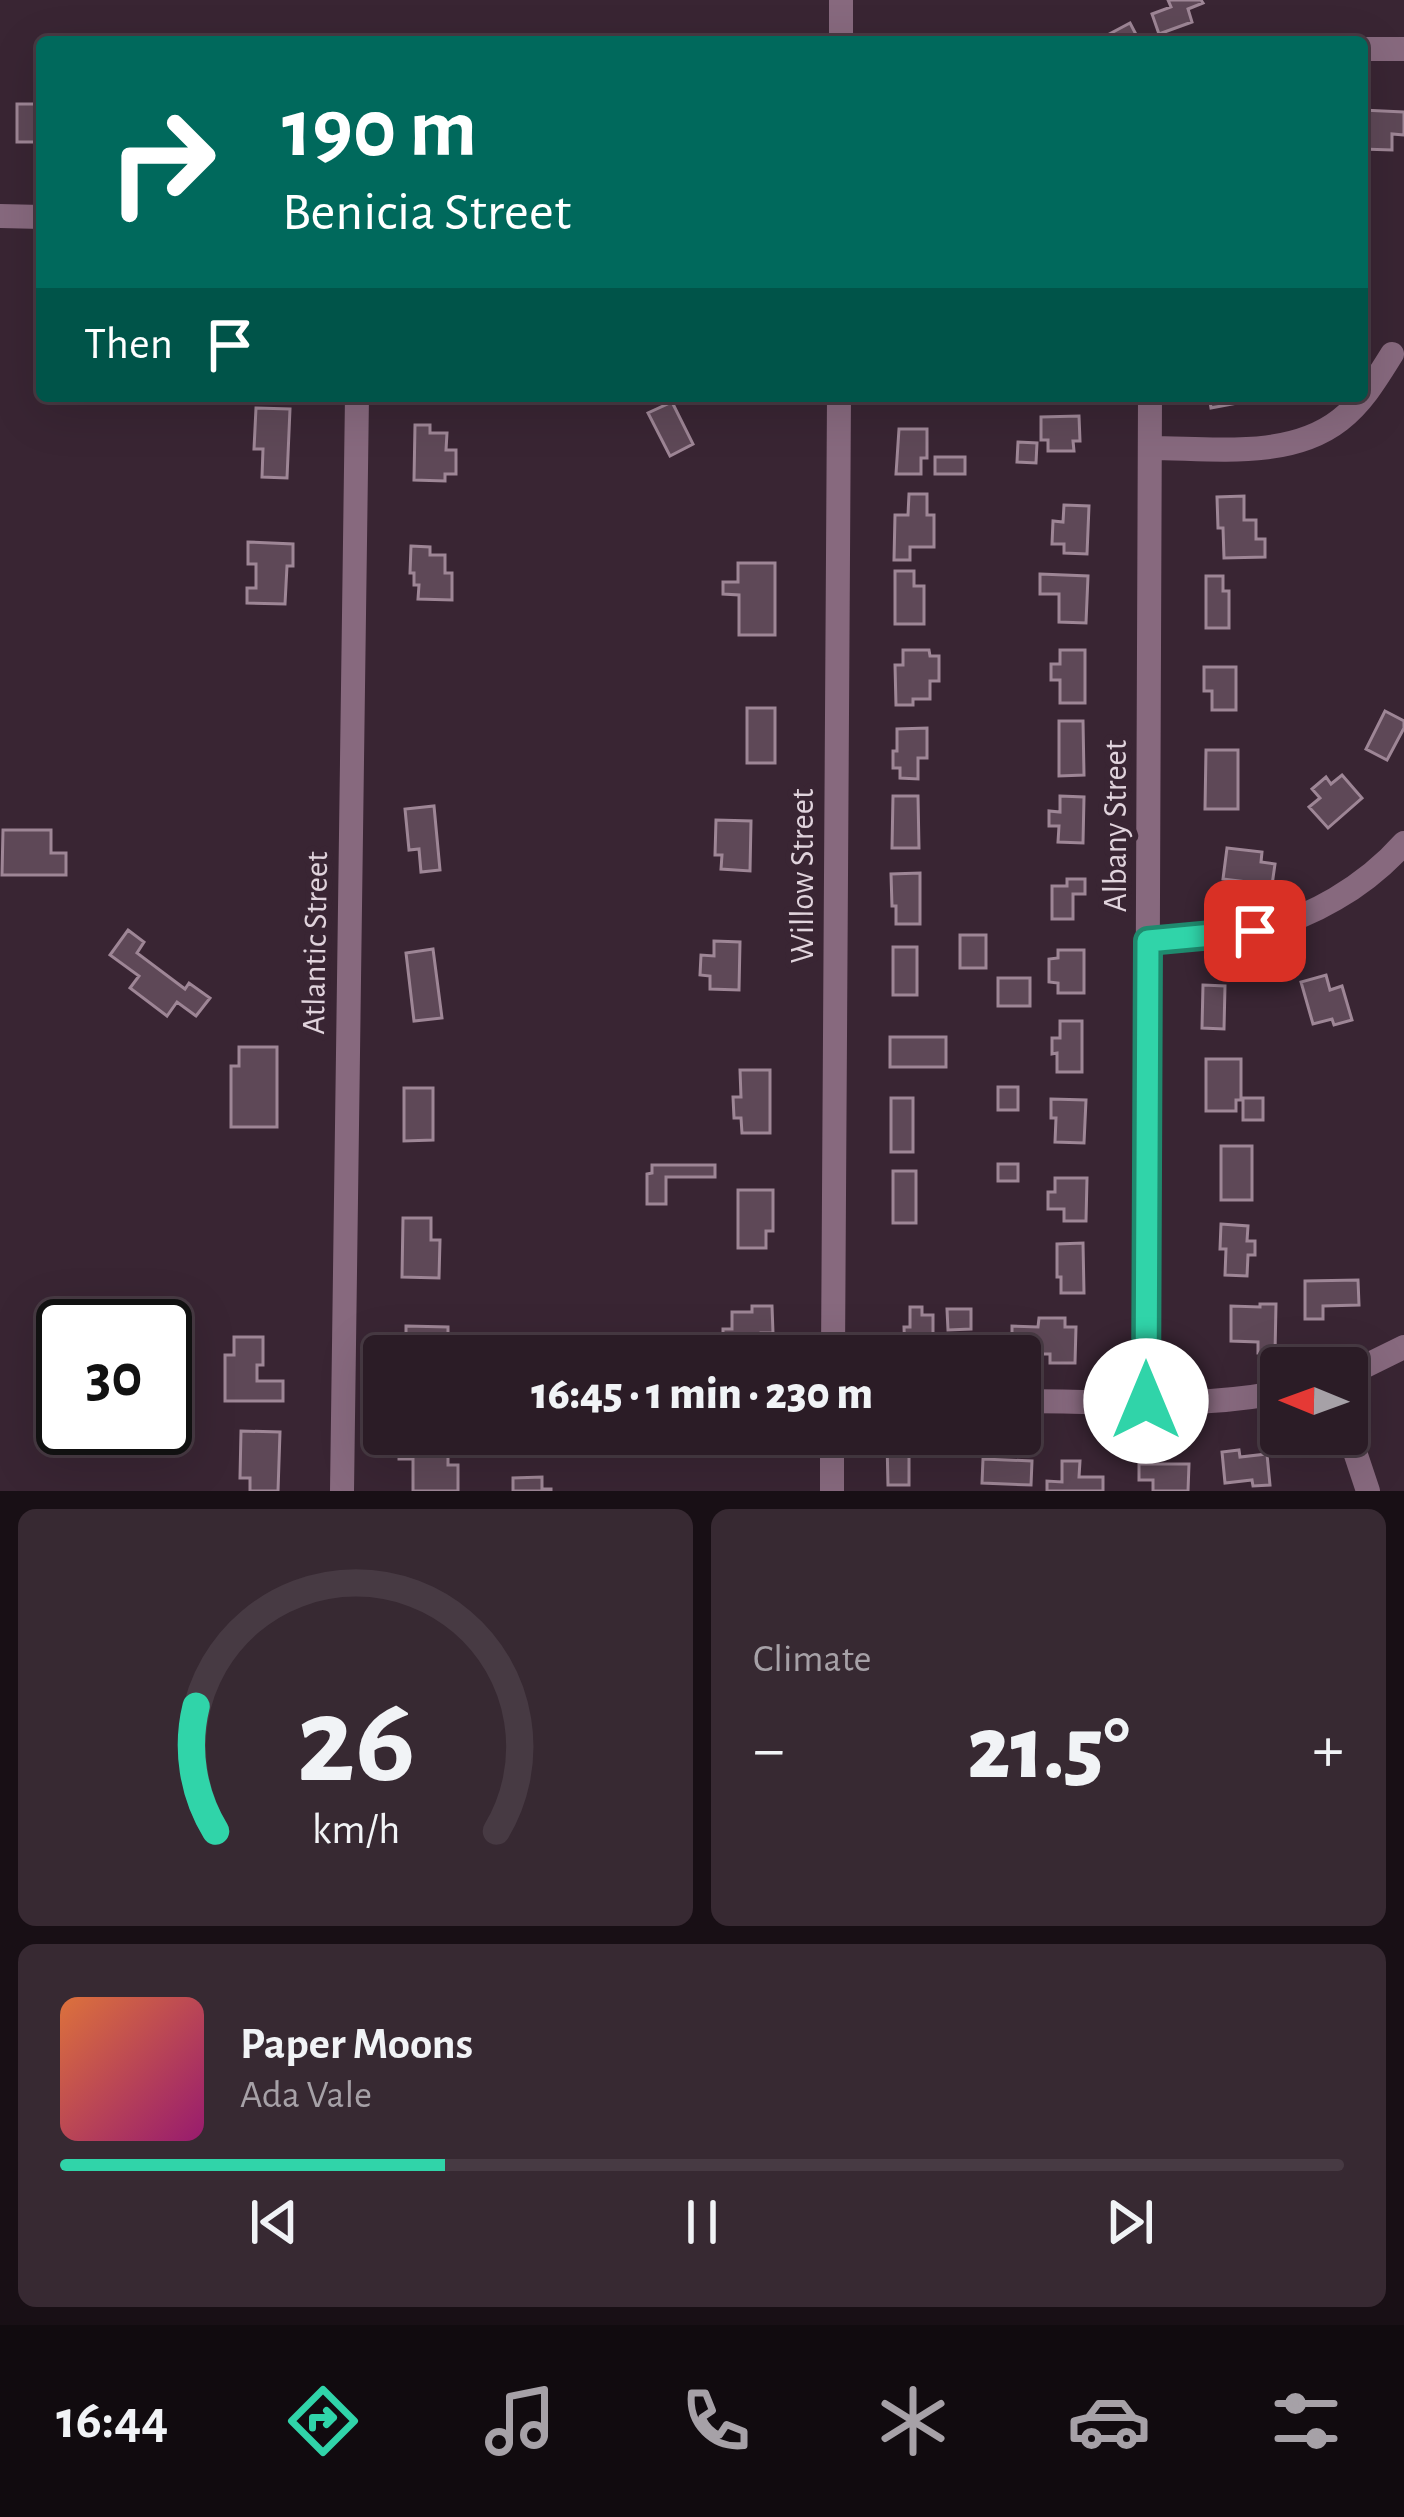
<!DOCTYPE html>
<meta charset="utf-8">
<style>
body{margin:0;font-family:"Alegreya Sans",sans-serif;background:#372932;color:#f1f3f6;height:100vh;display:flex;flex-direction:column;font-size:45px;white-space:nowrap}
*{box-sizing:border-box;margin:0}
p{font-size:39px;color:#a6a1a7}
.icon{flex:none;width:66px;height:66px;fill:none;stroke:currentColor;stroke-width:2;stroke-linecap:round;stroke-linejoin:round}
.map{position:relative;height:1491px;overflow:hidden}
.side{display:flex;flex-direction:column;gap:18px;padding:18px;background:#180f15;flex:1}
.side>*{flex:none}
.banner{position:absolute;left:36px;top:36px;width:1332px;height:366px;border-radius:12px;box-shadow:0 12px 48px #0002,0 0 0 3px #473a43;background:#00695c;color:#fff;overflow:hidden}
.needle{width:78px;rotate:271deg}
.buttons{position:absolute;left:1260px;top:1347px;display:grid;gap:24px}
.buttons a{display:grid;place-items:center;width:108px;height:108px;border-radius:12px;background:#2b1c26;box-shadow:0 12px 48px #0002,0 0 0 3px #473a43;font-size:60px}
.speed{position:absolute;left:36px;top:1299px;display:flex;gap:24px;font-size:60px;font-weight:700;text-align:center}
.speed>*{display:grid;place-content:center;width:156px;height:156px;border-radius:50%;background:#2b1c26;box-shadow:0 12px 48px #0002,0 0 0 3px #473a43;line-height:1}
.speed .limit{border:6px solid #111;border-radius:18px;background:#fff;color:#111}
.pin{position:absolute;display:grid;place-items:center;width:102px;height:102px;color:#fff;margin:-51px;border-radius:24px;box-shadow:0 6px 18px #0006}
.me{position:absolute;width:132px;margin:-66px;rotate:0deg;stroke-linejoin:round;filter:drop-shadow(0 0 9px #0008)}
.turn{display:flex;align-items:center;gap:42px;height:252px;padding:0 48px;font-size:54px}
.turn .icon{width:156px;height:156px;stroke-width:2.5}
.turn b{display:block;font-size:84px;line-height:102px}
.then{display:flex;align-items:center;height:114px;padding:0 48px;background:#0003;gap:24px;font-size:45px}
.big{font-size:90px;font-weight:800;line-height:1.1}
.side .card{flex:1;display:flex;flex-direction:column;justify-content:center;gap:18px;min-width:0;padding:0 42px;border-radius:18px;background:#372932}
.side .dial{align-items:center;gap:0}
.dial svg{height:312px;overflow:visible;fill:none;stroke:#473a43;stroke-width:7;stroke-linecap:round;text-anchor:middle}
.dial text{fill:#f1f3f6;stroke:none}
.song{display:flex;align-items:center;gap:36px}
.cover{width:144px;height:144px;border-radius:18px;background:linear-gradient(135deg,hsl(20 70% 55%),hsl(320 70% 35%))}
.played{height:12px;border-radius:6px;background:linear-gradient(90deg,#30d4a9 30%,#473a43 30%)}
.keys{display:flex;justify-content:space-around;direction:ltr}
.heat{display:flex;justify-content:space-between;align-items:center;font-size:66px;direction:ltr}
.side .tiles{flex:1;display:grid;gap:18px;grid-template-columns:1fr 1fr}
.card:last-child{grid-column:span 2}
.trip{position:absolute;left:363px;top:1335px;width:678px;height:120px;border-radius:12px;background:#2b1c26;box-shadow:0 12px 48px #0002,0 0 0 3px #473a43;font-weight:800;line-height:120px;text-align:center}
.tabs{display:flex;height:192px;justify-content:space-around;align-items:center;background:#110b0f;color:#a6a1a7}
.tabs .icon{width:84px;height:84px}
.tabs .active{color:#30d4a9}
.tabs b{font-size:54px;color:#f1f3f6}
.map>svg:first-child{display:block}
.building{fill:#5e4857;stroke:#9e8696;stroke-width:3}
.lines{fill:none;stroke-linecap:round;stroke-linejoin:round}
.minor{stroke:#87697e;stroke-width:24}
.route-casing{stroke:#1f8a6e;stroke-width:30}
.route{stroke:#30d4a9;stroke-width:21}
.labels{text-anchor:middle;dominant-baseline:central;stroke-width:12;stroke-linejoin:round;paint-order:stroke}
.street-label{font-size:33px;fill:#e0d3dc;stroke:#392533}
</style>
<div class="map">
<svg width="1404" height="1491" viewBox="0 0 1404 1491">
<rect width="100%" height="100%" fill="#392533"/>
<!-- building -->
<path class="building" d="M1168 0H1201L1203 3 1188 9 1192 22 1159 34 1152 14 1171 7Z
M1130 23 1140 42H1101L1100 39Z
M17 104H36V142H17Z
M1362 110 1404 112V135L1392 134V150L1362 149Z
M1209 396H1235L1237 403 1211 408Z
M672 402 693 444 670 456 648 413Z
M256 408 290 409 287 478 262 477 263 449H254Z
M1079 416 1080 441H1073L1074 451H1048V440H1041V417Z
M415 425H430V433H447L446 450H456V474H445V481L414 480Z
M899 429H927V458H921V474H896Z
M1018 442 1037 443 1036 463 1017 462Z
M935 457H965V474H935Z
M909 494H927V515H934V547H910V560H894L895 515H908Z
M1244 496V520H1256V539H1265V557L1224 558 1223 528H1218L1217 497Z
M1064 505 1089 506 1087 554 1064 553V544H1052L1053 521 1063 522Z
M248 542 293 544V566H287L285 604 247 603V588H256V564H248Z
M411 546 430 547V555H445V573H452V600L418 599 419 585H414V573H410Z
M738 563H775V635H739V595L723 594V582H738Z
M895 571H914V586H924V624H895Z
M1040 574 1088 576 1086 623 1059 622V594H1040Z
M1206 576H1223V591H1229V628H1206Z
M903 650H929L930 656H939V681H930V699H913V705H896L895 665H903Z
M1060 650H1085V703H1060V680H1051V664H1060Z
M1204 667H1236V710H1212V691H1204Z
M747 708H775V763H747Z
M1385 711 1404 721V728L1387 760 1366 749Z
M1059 721H1083L1084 775 1059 776Z
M927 728V758H918V779L900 778V768H893V751H897V729Z
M1206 750H1238V809H1205Z
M1342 775 1362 798 1328 828 1309 807 1320 798 1312 789 1326 777 1331 784Z
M893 796H918L919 848H892Z
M1060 796 1084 797 1083 843 1058 842 1059 826H1049V811L1060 812Z
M434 806 440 870 421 872 419 849 409 850 405 809Z
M716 820 751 821 750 871 721 869 722 855H715Z
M3 830H51V853H66V875H2Z
M1227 848 1262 852 1261 862 1275 864 1272 885 1223 879Z
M920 873V924H896V906H892L891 874Z
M1067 879H1085V894H1073V919H1052V886H1067Z
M128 930 144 942 137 953 185 989 189 983 210 998 196 1016 177 1002 167 1016 130 988 139 976 110 955Z
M960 935H986V968H960Z
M714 941 740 942 739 990 710 989V976L700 975 701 955 714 956Z
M893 947H917V995H893Z
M433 949 442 1018 414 1021 406 953Z
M1058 950H1084V993H1058V983L1049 982V959L1058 958Z
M1326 975 1330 990 1342 986 1352 1020 1334 1025 1332 1019 1313 1024 1301 982Z
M998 978H1030V1006H998Z
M1203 985 1225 986 1224 1029 1202 1028Z
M1060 1021H1082V1072H1057V1053L1052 1054V1038H1060Z
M890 1037H946V1067H890Z
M239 1047H277V1127H231V1066H239Z
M1206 1059H1241V1100H1236V1111H1206Z
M740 1070H770V1133H742L741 1118H734L733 1097H741Z
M998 1087H1018V1110H998Z
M404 1088H433V1140L404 1141Z
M891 1098H913V1152H891Z
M1243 1098H1263V1120H1243Z
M1051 1099 1086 1100 1084 1143 1055 1142 1056 1118H1051Z
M1221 1146H1252V1200H1221Z
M998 1164H1018V1181H998Z
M652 1165H715V1177H666V1204H647V1174L652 1173Z
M893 1171H916V1223H893Z
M1055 1178H1087L1086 1221H1064V1209H1048V1192H1055Z
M738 1190H773V1231H766V1248H738Z
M403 1218H431V1240H440L439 1278 402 1277Z
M1221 1224 1248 1226 1247 1241H1255V1255H1248L1247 1276 1225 1275 1226 1249H1220Z
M1083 1243 1084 1293H1061V1277H1057V1244Z
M1358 1280 1359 1305 1323 1306V1319H1305V1281Z
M1260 1304H1276L1275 1353H1258V1342L1231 1341V1306L1260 1307Z
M752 1306H772L773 1333H761L762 1356H732V1351H723V1329H732V1312H752Z
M910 1307H922V1315H933V1349H928V1356H905L904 1327H910Z
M947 1309H971V1329L948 1330Z
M1039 1318H1065V1327H1076L1075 1363H1050V1354H1012V1326L1038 1327Z
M406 1326 448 1327V1344H439V1356H400V1344H406Z
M234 1337H263V1365H257V1381H283V1401H225V1355H234Z
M241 1431 280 1432 278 1491H250V1478H240Z
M399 1439H448V1465H458V1491H413V1459H399Z
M887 1442H909V1485H888Z
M1239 1450 1240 1457 1267 1454 1270 1485 1253 1486 1252 1480 1225 1483 1222 1452Z
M983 1459 1032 1461 1031 1485 982 1483Z
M1062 1461H1080L1079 1477H1103V1491H1047V1481L1062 1482Z
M1139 1464H1189L1188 1491H1153V1480H1139Z
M542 1477V1489H551V1491H513V1478Z"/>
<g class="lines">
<!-- minor -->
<path class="minor" d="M841 42V0
M1362 49H1404
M0 216 42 217
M1150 448C1211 448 1289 460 1340 420 1363 402 1377 378 1392 354
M1149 941C1183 938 1218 937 1252 931 1309 920 1366 886 1404 843
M833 1356 839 396
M1347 1375 1404 1347
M1020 1401C1106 1401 1197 1409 1281 1392
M1146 1401 1150 396
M1347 1428 1368 1491
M342 1491 357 396
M832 1491V1434"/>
</g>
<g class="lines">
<defs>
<path id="route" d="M1146 1401 1148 941 1255 931"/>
</defs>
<!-- route casing -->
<use href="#route" class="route-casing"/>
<!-- route -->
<use href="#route" class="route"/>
</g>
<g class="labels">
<!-- street labels -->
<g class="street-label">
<text transform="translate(1116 826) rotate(-90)">Albany Street</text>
<text transform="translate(803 876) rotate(-90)">Willow Street</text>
<text transform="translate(316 943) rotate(-89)">Atlantic Street</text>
</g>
</g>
</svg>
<div class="buttons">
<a><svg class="needle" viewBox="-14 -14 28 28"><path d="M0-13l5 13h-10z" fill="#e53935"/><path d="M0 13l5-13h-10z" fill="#a6a1a7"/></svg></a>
</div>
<div class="speed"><div class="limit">30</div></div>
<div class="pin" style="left:1255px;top:931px;background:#d93025"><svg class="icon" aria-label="arrive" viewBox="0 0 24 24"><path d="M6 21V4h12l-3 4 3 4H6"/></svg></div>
<svg class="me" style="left:1146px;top:1401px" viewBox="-20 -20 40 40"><circle r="19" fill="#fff"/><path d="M0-13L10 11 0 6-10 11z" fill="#30d4a9"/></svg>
<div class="trip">16:45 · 1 min · 230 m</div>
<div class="banner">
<div class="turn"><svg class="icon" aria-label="right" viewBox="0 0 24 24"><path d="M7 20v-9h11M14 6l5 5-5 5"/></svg><div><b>190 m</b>Benicia Street</div></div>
<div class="then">Then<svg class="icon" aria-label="arrive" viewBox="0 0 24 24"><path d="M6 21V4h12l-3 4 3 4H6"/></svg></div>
</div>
</div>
<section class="side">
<div class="tiles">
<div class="card dial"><svg viewBox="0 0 100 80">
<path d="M14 69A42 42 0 1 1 86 69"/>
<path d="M14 69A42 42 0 0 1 9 37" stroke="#30d4a9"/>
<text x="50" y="56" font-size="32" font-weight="700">26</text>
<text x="50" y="72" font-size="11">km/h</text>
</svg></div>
<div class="card"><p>Climate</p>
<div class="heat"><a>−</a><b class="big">21.5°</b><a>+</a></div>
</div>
<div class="card">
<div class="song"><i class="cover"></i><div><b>Paper Moons</b><p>Ada Vale</p></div></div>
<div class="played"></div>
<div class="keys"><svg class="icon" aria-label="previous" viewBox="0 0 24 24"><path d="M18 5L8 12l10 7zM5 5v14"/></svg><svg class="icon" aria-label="pause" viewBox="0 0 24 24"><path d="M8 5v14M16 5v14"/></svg><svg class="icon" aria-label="next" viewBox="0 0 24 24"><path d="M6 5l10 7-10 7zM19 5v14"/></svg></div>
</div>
</div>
</section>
<nav class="tabs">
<b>16:44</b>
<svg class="icon active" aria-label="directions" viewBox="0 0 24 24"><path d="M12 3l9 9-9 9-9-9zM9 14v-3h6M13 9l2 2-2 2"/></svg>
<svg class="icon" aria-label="music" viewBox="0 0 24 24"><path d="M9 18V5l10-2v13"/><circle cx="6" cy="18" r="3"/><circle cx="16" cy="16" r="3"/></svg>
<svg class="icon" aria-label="phone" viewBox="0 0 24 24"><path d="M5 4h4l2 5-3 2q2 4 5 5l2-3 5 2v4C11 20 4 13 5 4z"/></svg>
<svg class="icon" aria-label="climate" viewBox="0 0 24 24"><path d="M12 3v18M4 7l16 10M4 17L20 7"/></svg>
<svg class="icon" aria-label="car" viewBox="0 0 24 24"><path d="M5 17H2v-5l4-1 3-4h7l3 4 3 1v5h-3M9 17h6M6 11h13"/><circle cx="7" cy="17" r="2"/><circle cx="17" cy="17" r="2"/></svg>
<svg class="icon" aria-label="filters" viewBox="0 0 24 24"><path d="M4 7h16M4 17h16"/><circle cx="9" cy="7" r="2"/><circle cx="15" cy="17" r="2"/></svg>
</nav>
